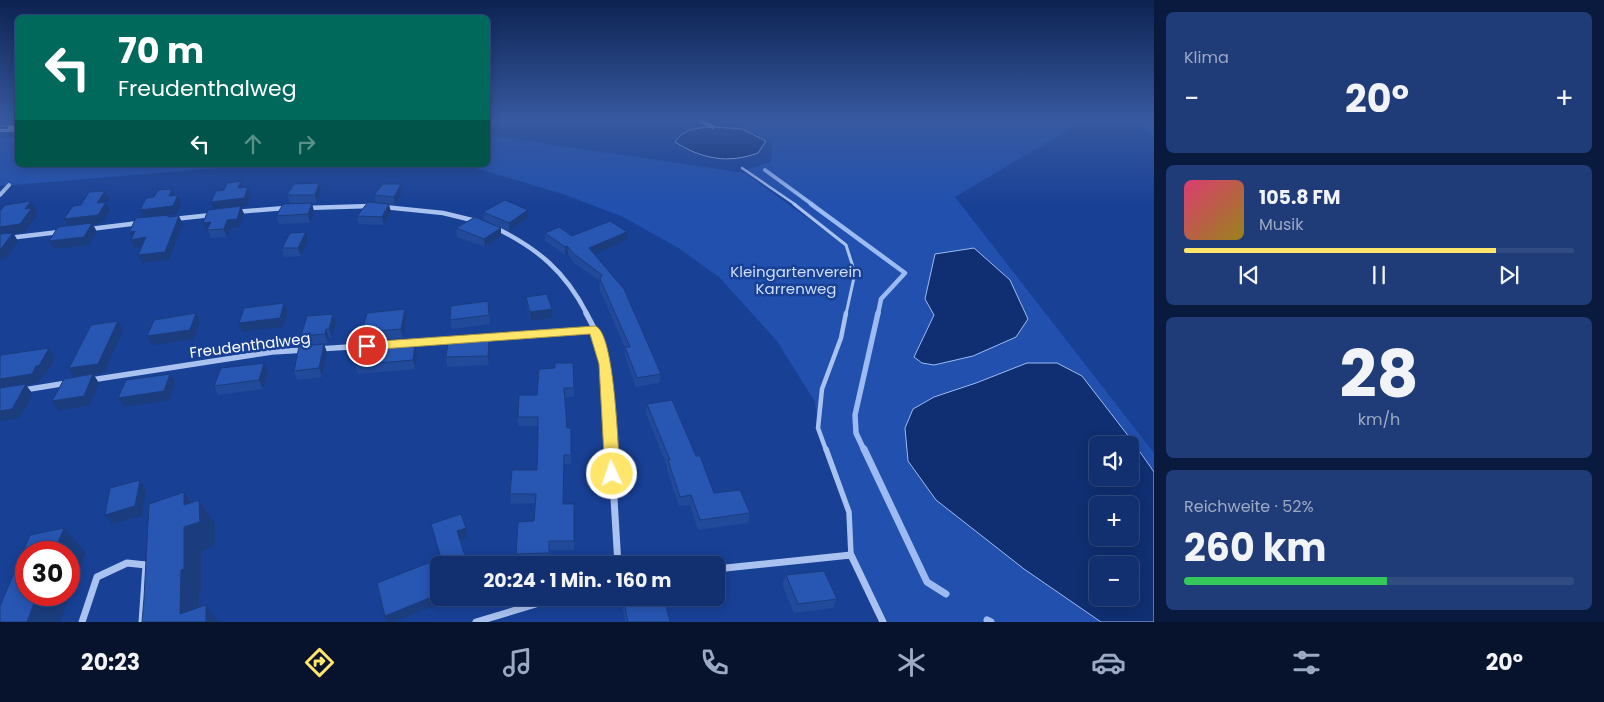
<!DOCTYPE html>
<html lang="de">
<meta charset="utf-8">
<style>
body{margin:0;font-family:Poppins,sans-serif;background:#1f3c78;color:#f1f3f6;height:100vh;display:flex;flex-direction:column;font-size:19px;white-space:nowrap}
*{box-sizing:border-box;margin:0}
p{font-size:16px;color:#9ca9c3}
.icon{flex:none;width:28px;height:28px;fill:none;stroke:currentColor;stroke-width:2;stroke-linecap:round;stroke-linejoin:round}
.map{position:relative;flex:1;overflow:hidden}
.sheet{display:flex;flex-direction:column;gap:12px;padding:12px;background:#0a1a3e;width:450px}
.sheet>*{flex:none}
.hud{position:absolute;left:15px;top:15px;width:475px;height:152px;border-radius:8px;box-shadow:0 2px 12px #0003,0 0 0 1px #314b83;background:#00695c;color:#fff;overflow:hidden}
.buttons{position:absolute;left:1089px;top:436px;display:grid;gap:10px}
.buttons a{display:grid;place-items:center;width:50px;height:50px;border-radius:8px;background:#123070;box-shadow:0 2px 12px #0003,0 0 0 1px #314b83;font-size:25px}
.speed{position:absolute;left:15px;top:541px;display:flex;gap:10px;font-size:25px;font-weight:700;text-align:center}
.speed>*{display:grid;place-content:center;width:65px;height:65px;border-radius:50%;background:#123070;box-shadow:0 2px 12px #0003,0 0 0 1px #314b83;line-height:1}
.speed .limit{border:8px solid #d22;background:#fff;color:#111}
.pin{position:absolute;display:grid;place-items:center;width:42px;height:42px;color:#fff;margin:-21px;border:2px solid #fff;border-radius:50%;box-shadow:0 1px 5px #0007}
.me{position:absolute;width:55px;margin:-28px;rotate:357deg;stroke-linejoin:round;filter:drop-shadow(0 0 4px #0008)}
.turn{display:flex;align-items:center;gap:18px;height:105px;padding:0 20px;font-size:22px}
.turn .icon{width:65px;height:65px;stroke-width:2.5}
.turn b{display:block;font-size:35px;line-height:42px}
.lanes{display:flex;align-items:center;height:48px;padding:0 20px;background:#0003;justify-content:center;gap:25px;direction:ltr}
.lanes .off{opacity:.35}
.big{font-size:38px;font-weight:700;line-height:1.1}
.sheet .widget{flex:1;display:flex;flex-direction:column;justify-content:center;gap:8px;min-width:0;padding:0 18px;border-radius:8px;background:#1f3c78}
.sheet .dial{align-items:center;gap:0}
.dial b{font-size:65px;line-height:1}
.song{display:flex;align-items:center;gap:15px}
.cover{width:60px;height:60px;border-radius:8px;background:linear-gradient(135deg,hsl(340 70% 55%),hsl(50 70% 35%))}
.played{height:5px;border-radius:2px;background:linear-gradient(90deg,#ffe569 80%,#314b83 80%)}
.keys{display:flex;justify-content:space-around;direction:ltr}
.heat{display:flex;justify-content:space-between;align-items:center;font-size:28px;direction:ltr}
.charge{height:8px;border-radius:4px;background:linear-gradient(90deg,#34c759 52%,#314b83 0)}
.trip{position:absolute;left:430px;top:556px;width:295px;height:50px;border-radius:8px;background:#123070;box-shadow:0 2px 12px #0003,0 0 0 1px #314b83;font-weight:700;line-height:50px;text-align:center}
.tabs{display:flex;height:80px;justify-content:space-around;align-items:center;background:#07132d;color:#9ca9c3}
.tabs .icon{width:35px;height:35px}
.tabs .on{color:#ffe569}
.tabs b{font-size:22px;color:#f1f3f6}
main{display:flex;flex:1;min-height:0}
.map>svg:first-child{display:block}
.green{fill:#2150ae;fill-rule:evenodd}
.water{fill:#102f72;stroke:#9dbbf2;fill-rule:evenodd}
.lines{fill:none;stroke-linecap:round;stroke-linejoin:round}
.stream-far3{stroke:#9dbbf2;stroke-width:4}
.stream-far2{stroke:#9dbbf2;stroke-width:4.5}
.stream-far1{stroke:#9dbbf2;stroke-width:5.5}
.stream{stroke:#9dbbf2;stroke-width:7}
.service-far3{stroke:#aac2f0;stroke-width:2.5}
.service-far2{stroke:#aac2f0;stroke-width:3}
.service-far1{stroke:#aac2f0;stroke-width:4.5}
.service{stroke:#aac2f0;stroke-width:5.5}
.minor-far3{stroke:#aac2f0;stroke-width:4}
.minor-far2{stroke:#aac2f0;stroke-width:4.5}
.minor-far1{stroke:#aac2f0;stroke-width:5.5}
.minor{stroke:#aac2f0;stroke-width:7}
.rail-casing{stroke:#fff;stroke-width:4}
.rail{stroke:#184095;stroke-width:2.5;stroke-dasharray:8;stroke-linecap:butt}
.wall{fill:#224a9a}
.shaded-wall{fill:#1b3c7d}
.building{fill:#2756b3;stroke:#1b3c7d}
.route{fill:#ffe569;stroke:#a69544}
.labels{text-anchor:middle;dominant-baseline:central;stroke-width:5;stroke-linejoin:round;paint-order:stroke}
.park-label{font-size:15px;fill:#d1dffb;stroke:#184095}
.street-label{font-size:15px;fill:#fff;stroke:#184095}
</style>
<main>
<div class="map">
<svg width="1154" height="622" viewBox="0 0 1154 622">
<rect width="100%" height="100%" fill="#184095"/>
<!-- green -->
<path class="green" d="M724 119H1154V137L1130 120 1097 121 1078 124 955 197 1154 453V472L1133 442 976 383 934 397 1024 569 1101 622H884L851 556 849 511 818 428 815 402 777 341 720 278 680 249 623 217 563 194 465 165H488V135L745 173 834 237 794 204 745 170 771 162 772 141ZM934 315 922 363 915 357Z
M0 138H17L18 165H257L0 186Z"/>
<!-- water -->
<path class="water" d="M713 127 742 129 766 141 758 153C728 164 702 159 675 142 684 128 698 128 713 127Z
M974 248 1010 280 1028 319 1016 337 973 356 934 365 922 363 914 357 934 315 925 299 935 254Z
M1027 363H1057L1082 376 1133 442 1154 472V622H1101L1024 569 936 500 908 461 905 428 913 409 934 397 976 383ZM1098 445H1130V478H1098ZM1098 505H1130V538H1098ZM1098 565H1130V598H1098Z"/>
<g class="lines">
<!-- stream-far3 -->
<path class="stream-far3" d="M488 119H510
M696 119 713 127
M0 130H18
M765 170 813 205"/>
<!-- stream-far2 -->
<path class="stream-far2" d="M811 204 905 273 881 299 878 314"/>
<!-- stream-far1 -->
<path class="stream-far1" d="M864 450 856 433 855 415 878 313"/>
<!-- stream -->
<path class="stream" d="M864 449 927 582 946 594
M987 620 991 622"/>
<!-- service-far3 -->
<path class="service-far3" d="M742 168 796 205"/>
<!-- service-far2 -->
<path class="service-far2" d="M794 204 846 245 855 273 846 314"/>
<!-- service-far1 -->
<path class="service-far1" d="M826 450 818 428 822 389 841 338 846 313"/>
<!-- service -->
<path class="service" d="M826 449 849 512 851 555"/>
<!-- minor-far3 -->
<path class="minor-far3" d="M0 195 9 185"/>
<!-- minor-far2 -->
<path class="minor-far2" d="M384 207 443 213 476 221
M306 208 370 206
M236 212 285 208
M174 219 211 215
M496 228C538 249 565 271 587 314
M90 229 139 223
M0 239 59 232"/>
<!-- minor-far1 -->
<path class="minor-far1" d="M586 313 595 330 606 364 611 450
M396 344 595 330
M318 349 365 346
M91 380 272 352 305 350
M24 390 67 383"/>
<!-- minor -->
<path class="minor" d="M611 449 618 565
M716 569 851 555 883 622
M82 622 97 577 127 563 146 565 142 622
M476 622 556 598"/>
<defs>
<path id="rail" d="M0 128 18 127"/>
</defs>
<!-- rail casing -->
<use href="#rail" class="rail-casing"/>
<!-- rail -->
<use href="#rail" class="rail"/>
</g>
<!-- wall -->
<path class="wall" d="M319 183 321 191 317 203H290L287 195Z
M401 184 402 192 395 205 376 203 374 195Z
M243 188 251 195 247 206 241 207 244 214 240 227 231 228 227 237 211 238 208 231H206L203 223 214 209Z
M528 210V218L509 231 484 220 483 212Z
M314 211 310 223 279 224 276 216Z
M391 212 384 225 359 224 357 216Z
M456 228H501V236L485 247 457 237Z
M545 233 572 236 627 240 595 254 661 374 659 383 636 387 625 356V348L599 288 600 281 574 263 568 254 565 255 545 241Z
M308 241 301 256 284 257 282 248Z
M526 297 552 309V318L531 321 527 306Z
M488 301 490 324 452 329 450 320Z
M333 314 336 323 332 338H329L328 343 305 345 301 336Z
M407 318 403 338 365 341 362 332Z
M400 339 401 345 415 344 417 353 415 369 358 374 355 365Z
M489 340 490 349 489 365 447 367 446 357Z
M324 344 327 353 322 377 297 380 294 371Z
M264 363 268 372 263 389 218 395 214 386Z
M539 369 574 388V397H565L567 428H571V464H564L563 504H574V550H550L549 562 517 563 516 554 534 521 535 503 511 504 510 494 537 470 538 426H518V417L537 395Z
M647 404 696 456 714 493 750 513 748 523 698 530 690 505 679 506 667 470V466L646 414Z
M786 575 837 599 833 608 794 613 782 584Z
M624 602 670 622H625L623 610Z"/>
<!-- shaded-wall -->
<path class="shaded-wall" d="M241 181 243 189 238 188Z
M319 183 321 191 317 203 315 195Z
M401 184 402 192 395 205 394 197Z
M248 187 251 195 247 206 241 207 244 214 240 227 231 228 227 237 211 202Z
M172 189 175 196H169Z
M105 191 109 199 106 203 110 210 102 223 93 224 97 232 89 245 54 249 49 241 69 227 64 219 97 203Z
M178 195 181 203 177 214 170 215 173 223 144 218 140 210Z
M31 201 36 209 34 211 37 216 25 232 14 234 18 241 6 259 0 260V227L25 209Z
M312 203 314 211 310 223 308 214Z
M389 204 391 212 384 225 382 217Z
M528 210V218L509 231V223Z
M179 216 183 224 169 260 142 263 138 255Z
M211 222 208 231H206L203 223Z
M501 228V236L485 247 484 239Z
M135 231 146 237 151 246 135 248 131 240 133 239 129 232Z
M306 232 308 241 301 256 298 248Z
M627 232V240L589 257V248Z
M567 246 568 254 565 255V247Z
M284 303 288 312 283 327 242 332 239 323Z
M405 309 407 318 403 338 401 329Z
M552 309V318L531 321 530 312Z
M196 313 200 322 194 339 152 345 147 336Z
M333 314 336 323 332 338 329 329Z
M118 321 123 330 104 373 94 375 99 383 90 405 59 411 52 401 75 378 69 368Z
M326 329 329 338 328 343 325 334Z
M489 340 490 349 489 365 488 356Z
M324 344 327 353 322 377 319 368Z
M415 344 417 353 415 369 413 360Z
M49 348 55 357 46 375H43L38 383 26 385 33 394 19 418 0 421V379L36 366Z
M264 363 268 372 263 389 259 380Z
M170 374 175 383 169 400 124 407 118 398Z
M140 480 146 489 142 516 112 524 105 515Z
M184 492 199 517V500L215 524V546L201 551V593L199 594V622L180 614Z
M64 528 86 552 60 622H27L37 595H69V552H54Z
M466 528 467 537 459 540 457 531Z
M439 594V598H454L394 622H387L385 616Z
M206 605 218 622H206Z"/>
<!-- building -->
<path class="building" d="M241 181 238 188 248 187 244 198 211 202 216 191 224 190 227 183Z
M319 183 315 195H287L294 184Z
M383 184H401L394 197 374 195Z
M172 189 169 196 178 195 173 206 140 210 146 198 154 197 158 190Z
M105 191 97 203 106 202 98 215 64 219 73 206 81 205 89 192Z
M505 200 528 210 509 223 483 212Z
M31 201 25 209 32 208 20 224 0 227V211L5 205Z
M368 202 389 204 382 217 357 216Z
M312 203 308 214 276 216 283 204Z
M241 206 237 219 227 220 224 229 207 230 211 222 203 223 208 210Z
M169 215 168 217 179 216 165 252 138 255 146 237 131 240 135 231 129 232 136 218Z
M475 217 501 228 484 239 456 228Z
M610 221 627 232 589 248 624 289 661 374 637 378 625 347H630L600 279 602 275 574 254 567 246 565 247 545 233 559 227 572 236Z
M92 223 84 237 49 241 58 227Z
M306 232 298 248H282L290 233Z
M13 233 0 250V234Z
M547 294 552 309 530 312 526 297Z
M488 301 489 315 450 320 451 306Z
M284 303 280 318 239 323 244 308Z
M405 309 401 329 362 332 367 313Z
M196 313 190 330 147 336 154 320Z
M333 314 329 329H326L325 334 301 336 307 316Z
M118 321 98 364 69 368 91 325Z
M400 339 399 345 415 344 413 360 355 365 360 341Z
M489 340 488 356 446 357 448 342Z
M324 344 319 368 294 371 299 346Z
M49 348 39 366H36L32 374 0 379V357L1 355Z
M264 363 259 380 214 386 221 368Z
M555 363H573L574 388H564L567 428H571V455H564L563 504H574V541H549V553L516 554 518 522 534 521 536 494H510L512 470H537L538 440V417H518L519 395H537L539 369 555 368Z
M93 374 84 396 52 401 64 379Z
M170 374 164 391 118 398 126 380Z
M26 384 12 409 0 411V388Z
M672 400 696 456H700L714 493 740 490 750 513 700 520 691 495 680 497 668 460H670L647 404Z
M140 480 135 506 105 515 110 488Z
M184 492V505L199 500 200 522 184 527V569L181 570 180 614 206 605V622H142L144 598 149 504Z
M461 514 466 528 457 531 468 565H439V594L385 616 377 583 441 558 431 524Z
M64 528 54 552H26V595H37L27 622H0V606L30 535Z
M824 571 837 599 798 604 786 575Z
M654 598H664L670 622H628L624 602Z"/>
<!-- sky -->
<linearGradient id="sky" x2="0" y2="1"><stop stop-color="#0d2352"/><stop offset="0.58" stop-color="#3759a0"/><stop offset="1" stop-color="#3759a0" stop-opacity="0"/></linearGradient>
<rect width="1154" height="206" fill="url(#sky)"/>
<!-- route -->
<path class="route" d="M595 326C615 331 618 451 620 474L618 478 612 480 607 478 605 474 599 364 590 334 367 350 361 346 367 342Z"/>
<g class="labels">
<!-- park labels -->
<g class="park-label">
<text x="796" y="271">Kleingartenverein<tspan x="796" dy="17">Karrenweg</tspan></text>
</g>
<!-- street labels -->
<g class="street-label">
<text transform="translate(250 345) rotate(-7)">Freudenthalweg</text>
</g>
</g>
</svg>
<div class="buttons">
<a><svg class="icon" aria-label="sound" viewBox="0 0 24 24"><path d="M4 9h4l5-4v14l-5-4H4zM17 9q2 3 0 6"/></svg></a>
<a>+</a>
<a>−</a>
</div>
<div class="speed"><div class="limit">30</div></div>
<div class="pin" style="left:367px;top:346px;background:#d93025"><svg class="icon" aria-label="arrive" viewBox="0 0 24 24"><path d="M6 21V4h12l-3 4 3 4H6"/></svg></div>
<svg class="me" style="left:612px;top:474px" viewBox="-20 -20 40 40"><circle r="17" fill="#ffe569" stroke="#fff" stroke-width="3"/><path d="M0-11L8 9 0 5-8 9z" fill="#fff"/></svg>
<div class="trip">20:24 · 1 Min. · 160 m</div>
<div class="hud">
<div class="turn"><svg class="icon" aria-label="left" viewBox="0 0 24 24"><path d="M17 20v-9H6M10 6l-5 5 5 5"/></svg><div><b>70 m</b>Freudenthalweg</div></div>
<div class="lanes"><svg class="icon" aria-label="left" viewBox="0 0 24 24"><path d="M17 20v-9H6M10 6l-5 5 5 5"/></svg><svg class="icon off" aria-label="ahead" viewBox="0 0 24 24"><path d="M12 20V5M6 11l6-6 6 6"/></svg><svg class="icon off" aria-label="right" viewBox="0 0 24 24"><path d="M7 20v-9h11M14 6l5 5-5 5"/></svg></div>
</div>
</div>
<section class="sheet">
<div class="widget"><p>Klima</p>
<div class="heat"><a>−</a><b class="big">20°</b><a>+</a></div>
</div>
<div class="widget">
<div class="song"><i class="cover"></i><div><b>105.8 FM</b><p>Musik</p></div></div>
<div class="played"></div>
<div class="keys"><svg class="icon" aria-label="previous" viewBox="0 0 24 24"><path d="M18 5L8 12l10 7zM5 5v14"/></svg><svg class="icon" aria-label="pause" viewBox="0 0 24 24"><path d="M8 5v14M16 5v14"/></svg><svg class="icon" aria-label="next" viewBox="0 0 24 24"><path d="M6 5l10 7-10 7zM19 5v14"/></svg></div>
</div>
<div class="widget dial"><b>28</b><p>km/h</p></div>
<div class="widget"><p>Reichweite · 52%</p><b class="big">260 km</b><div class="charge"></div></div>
</section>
</main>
<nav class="tabs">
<b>20:23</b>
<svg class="icon on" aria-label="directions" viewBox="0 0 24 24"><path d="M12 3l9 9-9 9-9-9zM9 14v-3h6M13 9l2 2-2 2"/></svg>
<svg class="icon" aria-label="music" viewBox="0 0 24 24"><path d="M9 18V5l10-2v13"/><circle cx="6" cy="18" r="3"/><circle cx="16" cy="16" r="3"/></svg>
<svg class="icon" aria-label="phone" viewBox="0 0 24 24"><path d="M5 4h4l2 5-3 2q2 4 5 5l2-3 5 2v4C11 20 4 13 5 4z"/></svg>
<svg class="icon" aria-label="climate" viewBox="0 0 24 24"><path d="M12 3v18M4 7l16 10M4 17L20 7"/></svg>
<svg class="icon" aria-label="car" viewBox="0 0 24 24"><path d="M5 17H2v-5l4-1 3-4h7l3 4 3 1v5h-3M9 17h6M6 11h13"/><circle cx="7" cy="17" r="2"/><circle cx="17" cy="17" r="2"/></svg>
<svg class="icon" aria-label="filters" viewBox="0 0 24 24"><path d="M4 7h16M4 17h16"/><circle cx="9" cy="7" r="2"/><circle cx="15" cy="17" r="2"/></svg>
<b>20°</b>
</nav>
